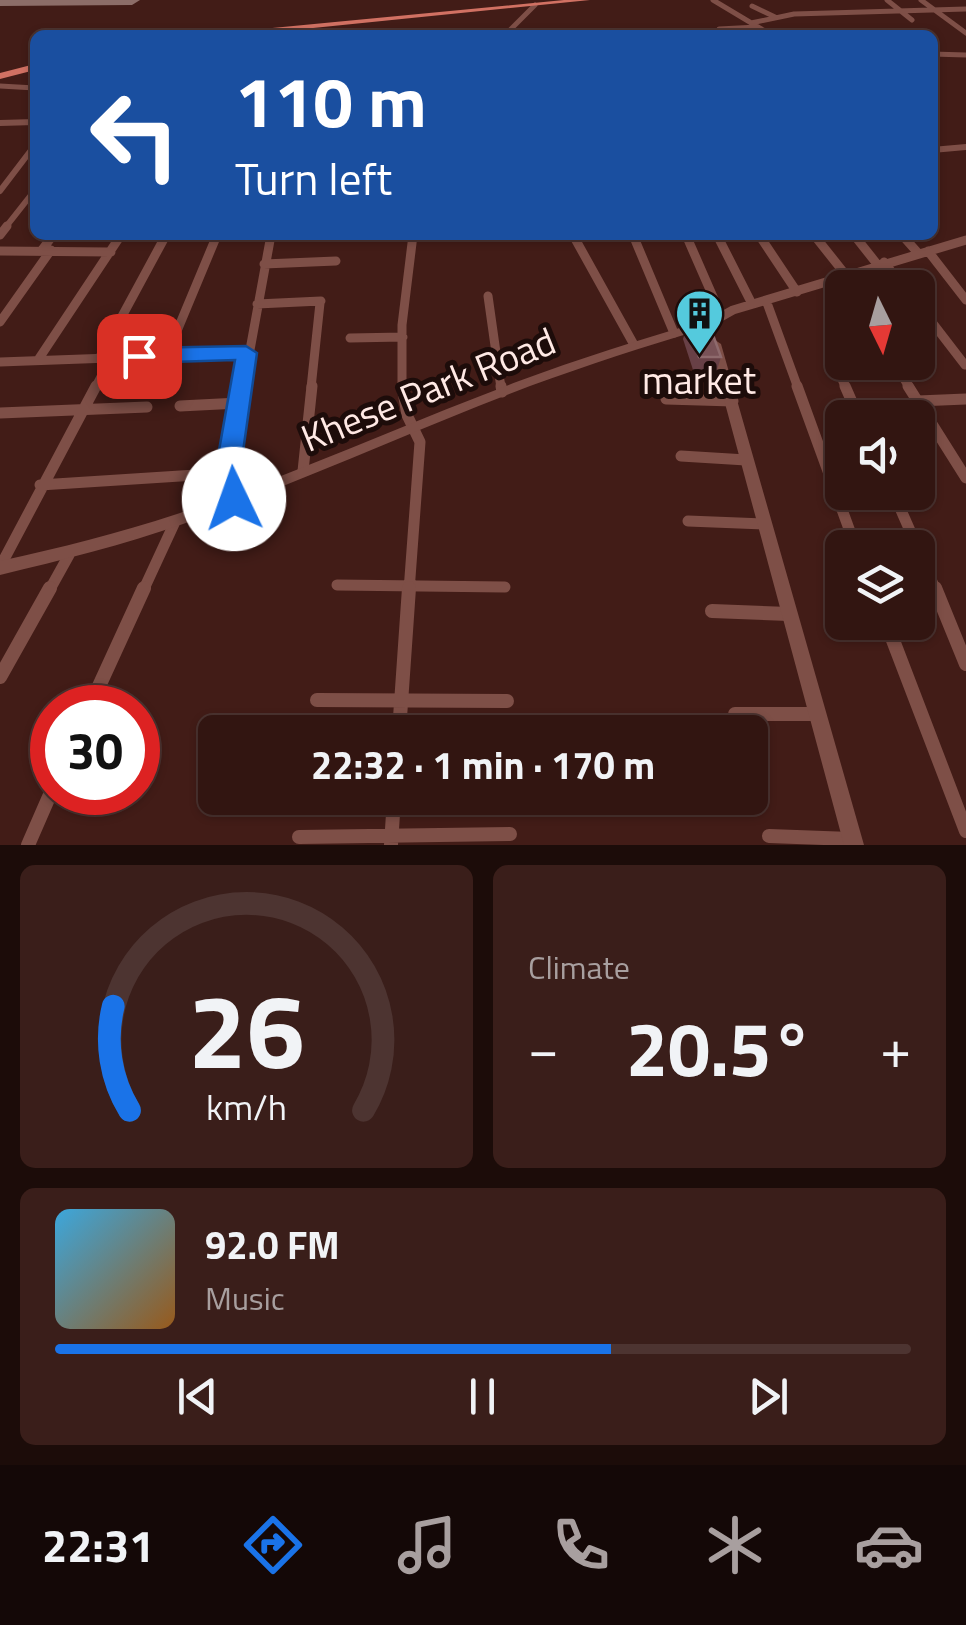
<!DOCTYPE html>
<meta charset="utf-8">
<style>
body{margin:0;font-family:"Titillium Web",sans-serif;background:#3a1e1a;color:#f1f3f6;height:100vh;display:flex;flex-direction:column;font-size:38px;white-space:nowrap}
*{box-sizing:border-box;margin:0}
p{font-size:32px;color:#a89f9f}
.icon{flex:none;width:55px;height:55px;fill:none;stroke:currentColor;stroke-width:2;stroke-linecap:round;stroke-linejoin:round}
.map{position:relative;height:845px;overflow:hidden}
.panel{display:flex;flex-direction:column;gap:20px;padding:20px;background:#1c0c09;flex:1}
.panel>*{flex:none}
.top-card{position:absolute;left:30px;top:30px;width:908px;height:210px;border-radius:15px;box-shadow:0 2px 8px #0004,0 0 0 2px #4d3431;background:#1a4fa0;color:#fff;overflow:hidden}
.needle{width:65px;rotate:175deg}
.tools{position:absolute;left:825px;top:270px;display:grid;gap:20px}
.tools a{display:grid;place-items:center;width:110px;height:110px;border-radius:15px;background:#321511;box-shadow:0 2px 8px #0004,0 0 0 2px #4d3431;font-size:50px}
.speed{position:absolute;left:30px;top:685px;display:flex;gap:20px;font-size:50px;font-weight:700;text-align:center}
.speed>*{display:grid;place-content:center;width:130px;height:130px;border-radius:50%;background:#321511;box-shadow:0 2px 8px #0004,0 0 0 2px #4d3431;line-height:1}
.speed .limit{border:15px solid #d22;background:#fff;color:#111}
.pin{position:absolute;display:grid;place-items:center;width:85px;height:85px;color:#fff;margin:-42px;border-radius:20px;box-shadow:0 5px 15px #0006}
.me{position:absolute;width:110px;margin:-55px;rotate:357deg;stroke-linejoin:round;filter:drop-shadow(0 0 8px #0008)}
.turn{display:flex;align-items:center;gap:35px;height:210px;padding:0 40px;font-size:45px}
.turn .icon{width:130px;height:130px;stroke-width:2.5}
.turn b{display:block;font-size:70px;line-height:85px}
.big{font-size:75px;font-weight:700;line-height:1.1}
.panel .card{flex:1;display:flex;flex-direction:column;justify-content:center;gap:15px;min-width:0;padding:0 35px;border-radius:15px;background:#3a1e1a}
.panel .dial{align-items:center;gap:0}
.dial svg{height:260px;overflow:visible;fill:none;stroke:#4d3431;stroke-width:7;stroke-linecap:round;text-anchor:middle}
.dial text{fill:#f1f3f6;stroke:none}
.song{display:flex;align-items:center;gap:30px}
.cover{width:120px;height:120px;border-radius:15px;background:linear-gradient(135deg,hsl(200 70% 55%),hsl(30 70% 35%))}
.played{height:10px;border-radius:5px;background:linear-gradient(90deg,#1a73e8 65%,#4d3431 65%)}
.keys{display:flex;justify-content:space-around;direction:ltr}
.heat{display:flex;justify-content:space-between;align-items:center;font-size:55px;direction:ltr}
.panel .tiles{flex:1;display:grid;gap:20px;grid-template-columns:1fr 1fr}
.card:last-child{grid-column:span 2}
.trip{position:absolute;left:198px;top:715px;width:570px;height:100px;border-radius:15px;background:#321511;box-shadow:0 2px 8px #0004,0 0 0 2px #4d3431;font-weight:700;line-height:100px;text-align:center}
.dock{display:flex;height:160px;justify-content:space-around;align-items:center;background:#140807;color:#a89f9f}
.dock .icon{width:70px;height:70px}
.dock .on{color:#1a73e8}
.dock b{font-size:45px;color:#f1f3f6}
.map>svg:first-child{display:block}
.lines{fill:none;stroke-linecap:round;stroke-linejoin:round}
.taxiway{fill:#8c6d68;fill-rule:evenodd}
.minor-far4{stroke:#7e4f47;stroke-width:5}
.minor-far3{stroke:#7e4f47;stroke-width:6}
.minor-far2{stroke:#7e4f47;stroke-width:9}
.minor-far1{stroke:#7e4f47;stroke-width:11}
.minor{stroke:#7e4f47;stroke-width:14}
.tertiary{fill:#7e4f47;fill-rule:evenodd}
.primary{fill:#d17163;fill-rule:evenodd}
.wall{fill:#684046}
.building{fill:#795257;stroke:#8e6a6d;stroke-width:2.5}
.route{fill:#1a73e8;stroke:#114b97;stroke-width:2.5}
.labels{text-anchor:middle;dominant-baseline:central;stroke-width:10;stroke-linejoin:round;paint-order:stroke}
.poi-label{font-size:38px;fill:#ffe9e5;stroke:#1d0c0a}
.street-label{font-size:38px;fill:#ffe9e5;stroke:#1d0c0a}
</style>
<div class="map">
<svg width="966" height="845" viewBox="0 0 966 845">
<rect width="100%" height="100%" fill="#421c17"/>
<g class="lines">
<!-- taxiway -->
<path class="taxiway" d="M0 0H140L132 5 0 6Z"/>
<!-- minor-far4 -->
<path class="minor-far4" d="M713 0 758 27 719 29 721 35
M887 0 912 20
M921 0 966 33
M752 6 775 17
M751 23 794 14 966 9
M758 27 772 35
M505 35 535 5
M932 54 966 55
M0 86 35 88"/>
<!-- minor-far3 -->
<path class="minor-far3" d="M0 123 35 122
M932 150 966 147
M0 191 35 145
M5 228 35 190"/>
<!-- minor-far2 -->
<path class="minor-far2" d="M0 235 7 226
M573 235 633 343
M633 235 674 333
M686 235 721 315
M717 235 752 304
M759 235 797 292
M814 235 845 274
M854 235 877 264
M902 235 918 253
M42 250 53 235
M0 251 111 252
M928 251 966 300
M884 262 904 288
M264 264 336 261
M488 296 501 388
M766 300 798 388
M257 304 321 301
M918 304 965 365
M0 322 51 250
M708 324 733 310 966 240
M350 338 403 337
M167 355 217 235
M100 357 166 235
M38 360 121 235
M0 362 247 353
M834 362 846 388
M893 362 910 388
M95 388 112 356
M243 388 271 235
M311 388 320 303
M402 388V325L413 235"/>
<!-- minor-far1 -->
<path class="minor-far1" d="M402 386 407 415 420 442 409 591
M501 386 502 392
M797 386 856 548
M845 386 859 418
M908 386 966 478
M666 399 733 401
M918 401 966 399
M180 406 239 403
M0 413 147 407
M681 456 746 460
M303 471 312 386
M40 485 227 473
M893 492 915 542
M233 499 227 473 243 386
M688 521 764 524
M852 537 914 539
M918 548 936 591
M0 567 96 386
M337 585 505 587
M49 591 69 555
M143 591 174 524"/>
<!-- minor -->
<path class="minor" d="M935 588 966 664
M712 611 789 614
M886 622 966 831
M0 677 50 588
M317 700 507 701
M89 708 144 588
M735 714H817
M399 732 409 588
M769 836 851 839
M299 837 510 834
M28 845 52 790
M391 845 394 798"/>
<!-- tertiary -->
<path class="tertiary" d="M700 322 704 323 705 326 704 329C645 346 588 365 530 386 414 430 301 482 183 524 123 545 62 560 0 575V561C60 548 119 533 177 514 293 475 404 424 519 381 578 359 639 340 700 322Z
M715 340 721 344 864 845H844L709 344Z"/>
<!-- primary -->
<path class="primary" d="M564 0H590L245 35H217L221 33Z
M35 64V70L0 79V73Z"/>
</g>
<!-- wall -->
<path class="wall" d="M688 323 721 357 716 373H694L683 339Z"/>
<!-- building -->
<path class="building" d="M708 321 721 357H699L688 323Z"/>
<!-- route -->
<path class="route" d="M246 346 257 353 240 473 246 499 234 509 225 506 215 473 235 360 139 363 129 356 139 348Z"/>
<!-- icons -->
<defs>
<symbol id="building-pin" viewBox="-11 -11 22 30"><path d="M0 17L-7.5 6A9.5 9.5 0 1 1 7.5 6Z" fill="#54cadd" stroke="#1d0c0a"/><path d="M-4-6H4V6H1V3H-1V6H-4ZM-2.5-4.3h1.7v1.8h-1.7ZM.8-4.3h1.7v1.8H.8ZM-2.5-1h1.7V.8h-1.7ZM.8-1h1.7V.8H.8Z" fill="#111"/></symbol>
</defs>
<g fill-rule="evenodd">
<use href="#building-pin" x="672" y="286" width="55" height="75"/>
</g>
<g class="labels">
<!-- poi labels -->
<g class="poi-label">
<text x="699" y="380">market</text>
</g>
<!-- street labels -->
<g class="street-label">
<text transform="translate(428 389) rotate(-22)">Khese Park Road</text>
</g>
</g>
</svg>
<div class="tools">
<a><svg class="needle" viewBox="-14 -14 28 28"><path d="M0-13l5 13h-10z" fill="#e53935"/><path d="M0 13l5-13h-10z" fill="#a89f9f"/></svg></a>
<a><svg class="icon" aria-label="sound" viewBox="0 0 24 24"><path d="M4 9h4l5-4v14l-5-4H4zM17 9q2 3 0 6"/></svg></a>
<a><svg class="icon" aria-label="layers" viewBox="0 0 24 24"><path d="M12 4l9 5-9 5-9-5zM3 14l9 5 9-5"/></svg></a>
</div>
<div class="speed"><div class="limit">30</div></div>
<div class="pin" style="left:139px;top:356px;background:#d93025"><svg class="icon" aria-label="arrive" viewBox="0 0 24 24"><path d="M6 21V4h12l-3 4 3 4H6"/></svg></div>
<svg class="me" style="left:234px;top:499px" viewBox="-20 -20 40 40"><circle r="19" fill="#fff"/><path d="M0-13L10 11 0 6-10 11z" fill="#1a73e8"/></svg>
<div class="trip">22:32 · 1 min · 170 m</div>
<div class="top-card">
<div class="turn"><svg class="icon" aria-label="left" viewBox="0 0 24 24"><path d="M17 20v-9H6M10 6l-5 5 5 5"/></svg><div><b>110 m</b>Turn left</div></div>
</div>
</div>
<section class="panel">
<div class="tiles">
<div class="card dial"><svg viewBox="0 0 100 80">
<path d="M14 69A42 42 0 1 1 86 69"/>
<path d="M14 69A42 42 0 0 1 9 37" stroke="#1a73e8"/>
<text x="50" y="56" font-size="32" font-weight="700">26</text>
<text x="50" y="72" font-size="11">km/h</text>
</svg></div>
<div class="card"><p>Climate</p>
<div class="heat"><a>−</a><b class="big">20.5°</b><a>+</a></div>
</div>
<div class="card">
<div class="song"><i class="cover"></i><div><b>92.0 FM</b><p>Music</p></div></div>
<div class="played"></div>
<div class="keys"><svg class="icon" aria-label="previous" viewBox="0 0 24 24"><path d="M18 5L8 12l10 7zM5 5v14"/></svg><svg class="icon" aria-label="pause" viewBox="0 0 24 24"><path d="M8 5v14M16 5v14"/></svg><svg class="icon" aria-label="next" viewBox="0 0 24 24"><path d="M6 5l10 7-10 7zM19 5v14"/></svg></div>
</div>
</div>
</section>
<nav class="dock">
<b>22:31</b>
<svg class="icon on" aria-label="directions" viewBox="0 0 24 24"><path d="M12 3l9 9-9 9-9-9zM9 14v-3h6M13 9l2 2-2 2"/></svg>
<svg class="icon" aria-label="music" viewBox="0 0 24 24"><path d="M9 18V5l10-2v13"/><circle cx="6" cy="18" r="3"/><circle cx="16" cy="16" r="3"/></svg>
<svg class="icon" aria-label="phone" viewBox="0 0 24 24"><path d="M5 4h4l2 5-3 2q2 4 5 5l2-3 5 2v4C11 20 4 13 5 4z"/></svg>
<svg class="icon" aria-label="climate" viewBox="0 0 24 24"><path d="M12 3v18M4 7l16 10M4 17L20 7"/></svg>
<svg class="icon" aria-label="car" viewBox="0 0 24 24"><path d="M5 17H2v-5l4-1 3-4h7l3 4 3 1v5h-3M9 17h6M6 11h13"/><circle cx="7" cy="17" r="2"/><circle cx="17" cy="17" r="2"/></svg>
</nav>
